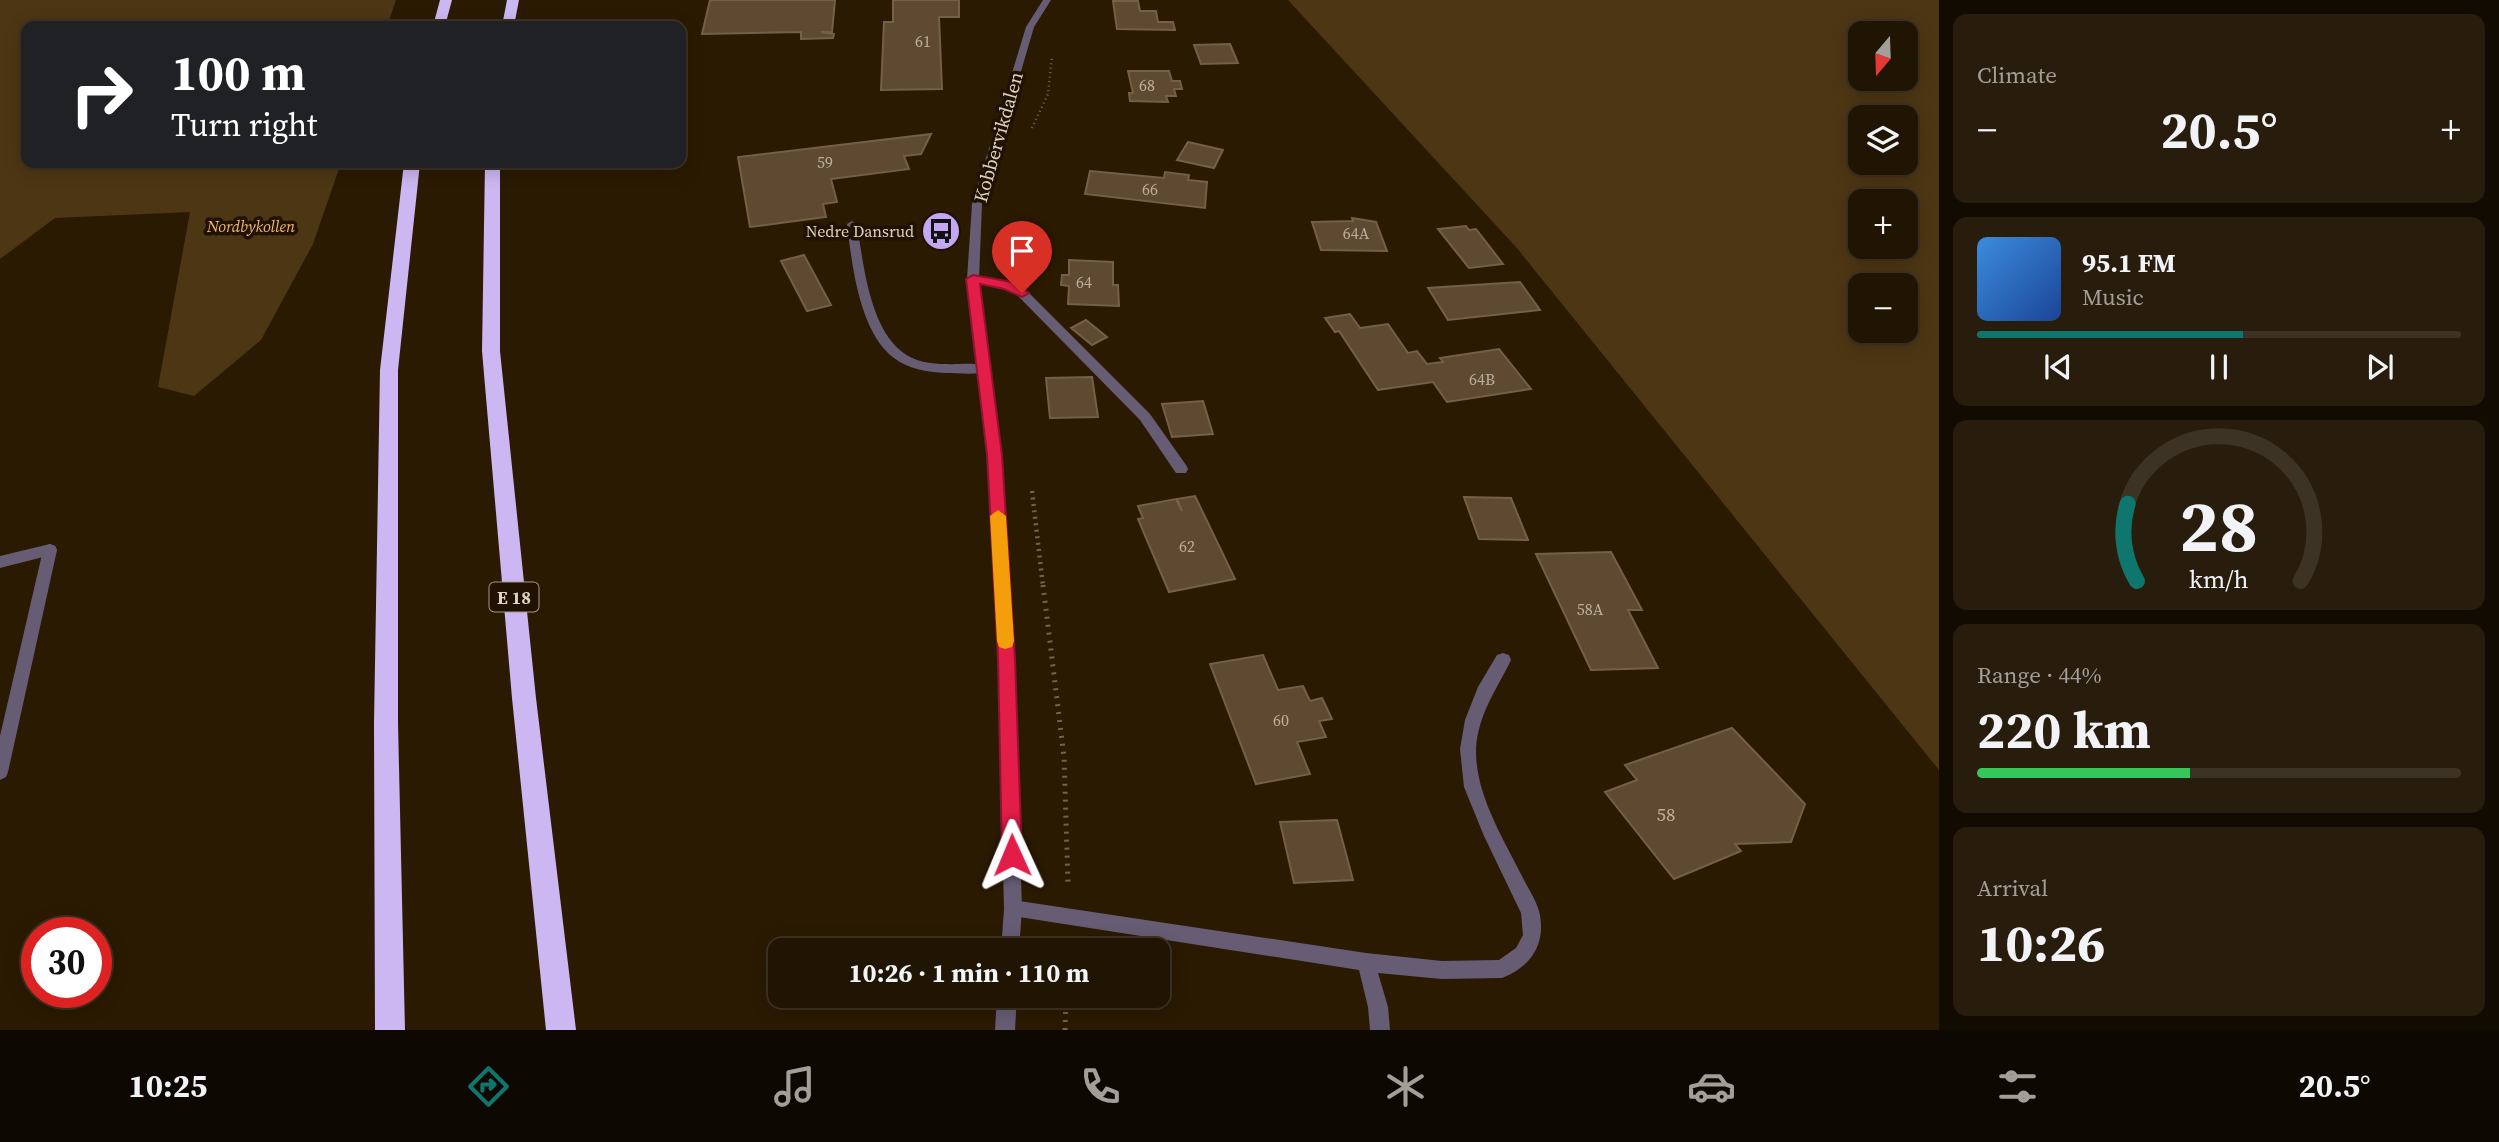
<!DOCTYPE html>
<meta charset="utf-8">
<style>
body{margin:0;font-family:"Source Serif 4",serif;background:#281d0c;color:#f1f3f6;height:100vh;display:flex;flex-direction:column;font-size:26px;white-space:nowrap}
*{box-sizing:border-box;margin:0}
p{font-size:23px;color:#a29e99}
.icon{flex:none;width:38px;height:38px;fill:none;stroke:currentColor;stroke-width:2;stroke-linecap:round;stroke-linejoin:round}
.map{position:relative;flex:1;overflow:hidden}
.details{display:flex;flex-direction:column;gap:14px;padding:14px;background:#120b01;width:560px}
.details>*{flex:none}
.guide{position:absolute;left:21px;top:21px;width:665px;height:147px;border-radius:14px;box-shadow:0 4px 18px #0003,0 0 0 2px #3d3324;background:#202124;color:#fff;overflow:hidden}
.needle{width:46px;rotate:199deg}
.buttons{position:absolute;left:1848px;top:21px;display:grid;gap:14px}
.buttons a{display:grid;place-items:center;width:70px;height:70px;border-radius:14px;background:#201402;box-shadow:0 4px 18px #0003,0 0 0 2px #3d3324;font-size:35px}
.speed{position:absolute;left:21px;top:917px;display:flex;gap:14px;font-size:35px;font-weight:700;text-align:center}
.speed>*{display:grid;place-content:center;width:91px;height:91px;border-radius:50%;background:#201402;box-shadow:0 4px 18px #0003,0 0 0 2px #3d3324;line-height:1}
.speed .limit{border:10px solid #d22;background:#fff;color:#111}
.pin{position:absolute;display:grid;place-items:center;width:60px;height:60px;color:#fff;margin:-72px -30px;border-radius:50% 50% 50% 0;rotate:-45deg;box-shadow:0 0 7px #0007}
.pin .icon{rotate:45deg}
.me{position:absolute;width:77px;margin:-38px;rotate:359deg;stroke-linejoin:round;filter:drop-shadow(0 0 5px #0008)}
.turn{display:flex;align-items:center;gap:24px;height:147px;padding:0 35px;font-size:32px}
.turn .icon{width:91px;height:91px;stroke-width:2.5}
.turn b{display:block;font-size:49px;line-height:60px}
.big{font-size:52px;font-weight:700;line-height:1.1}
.details .widget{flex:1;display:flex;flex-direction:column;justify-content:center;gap:10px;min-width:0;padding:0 24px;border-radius:14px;background:#281d0c}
.details .dial{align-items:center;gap:0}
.dial svg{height:182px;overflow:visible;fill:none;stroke:#3d3324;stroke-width:7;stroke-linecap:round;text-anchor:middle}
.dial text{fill:#f1f3f6;stroke:none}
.song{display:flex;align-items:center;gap:21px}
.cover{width:84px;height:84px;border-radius:10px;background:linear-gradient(135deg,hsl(210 70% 55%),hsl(220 70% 35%))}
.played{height:7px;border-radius:4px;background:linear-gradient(90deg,#0f766e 55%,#3d3324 55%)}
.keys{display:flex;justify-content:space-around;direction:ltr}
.heat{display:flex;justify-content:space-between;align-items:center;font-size:38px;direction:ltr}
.charge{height:10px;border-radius:5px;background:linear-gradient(90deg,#34c759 44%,#3d3324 0)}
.trip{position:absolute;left:768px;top:938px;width:402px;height:70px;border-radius:14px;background:#201402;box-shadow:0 4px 18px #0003,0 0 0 2px #3d3324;font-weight:700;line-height:70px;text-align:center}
.tab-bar{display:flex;height:112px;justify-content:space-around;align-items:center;background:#0d0801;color:#a29e99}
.tab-bar .icon{width:49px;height:49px}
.tab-bar .current{color:#0f766e}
.tab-bar b{font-size:32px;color:#f1f3f6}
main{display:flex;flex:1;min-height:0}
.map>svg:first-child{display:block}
.green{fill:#4d3614;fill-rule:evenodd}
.building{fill:#5d4a30;stroke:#736045;stroke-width:2}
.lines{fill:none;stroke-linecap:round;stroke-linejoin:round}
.path-far2{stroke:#72634f;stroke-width:2.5;stroke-dasharray:1 3.5;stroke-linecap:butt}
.path-far1{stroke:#72634f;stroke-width:4.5;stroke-dasharray:2 4.5;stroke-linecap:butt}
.path{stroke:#72634f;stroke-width:5;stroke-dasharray:2 6;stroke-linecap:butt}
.service{fill:#665d75;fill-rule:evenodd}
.minor{fill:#665d75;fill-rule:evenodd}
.motorway{fill:#ccb7f2;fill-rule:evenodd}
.route{fill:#e11d48;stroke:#92132f;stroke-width:2}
.slow{fill:#f59e0b}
.labels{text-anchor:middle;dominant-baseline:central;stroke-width:7;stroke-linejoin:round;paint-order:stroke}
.number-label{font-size:16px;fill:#bcaf9e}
.far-park-label{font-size:16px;font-style:italic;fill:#f1b96c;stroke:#211100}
.far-poi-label{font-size:16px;fill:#dcd1c2;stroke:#211100;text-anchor:end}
.shield{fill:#211100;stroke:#a49788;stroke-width:2}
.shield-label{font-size:18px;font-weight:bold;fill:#dcd1c2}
.street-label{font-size:19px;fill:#dcd1c2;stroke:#211100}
.near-number-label{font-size:19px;fill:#bcaf9e}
</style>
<main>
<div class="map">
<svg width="1939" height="1030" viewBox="0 0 1939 1030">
<rect width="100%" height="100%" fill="#2b1a02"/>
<!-- green -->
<path class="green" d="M0 0H396L387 26H26V163H341L313 244 261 340 194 396 158 387 190 212 55 218 0 259Z
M1288 0H1939V770L1516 247ZM1860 33H1906V79H1860ZM1860 117H1906V163H1860ZM1860 201H1906V247H1860ZM1860 285H1906V331H1860Z"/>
<!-- building -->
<path class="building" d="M710 0H835L832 32H821L834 34 833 38 801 39V32L702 34Z
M893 0H959V17H939L942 89 881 90 884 22H893Z
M1113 1H1138L1140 11H1156L1158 22H1173L1175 30 1117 29Z
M1230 44 1238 63 1201 64 1194 45Z
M1128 71H1169L1172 81H1180L1182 89H1174L1176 96H1166L1168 102 1130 101 1129 93H1133Z
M931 134 921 154 904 156 909 169 831 179 837 202 823 204 826 217 750 227 738 157Z
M1188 142 1223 150 1214 168 1177 160Z
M1090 171 1164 178 1165 172 1189 175 1188 180 1207 182 1205 208 1085 194Z
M1352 218 1376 222 1387 251 1321 250 1312 222 1353 221Z
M1466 226 1469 230 1476 229 1503 264 1469 268 1438 229Z
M804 255 831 305 807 311 781 261Z
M1069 260 1113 262V285H1118L1119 306 1068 304 1069 286 1061 285 1062 275H1069Z
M1520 282 1540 310 1448 320 1428 288Z
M1350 314 1360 328 1388 324 1408 353 1417 351 1427 364 1443 362 1440 358 1499 349 1531 389 1447 402 1433 382 1378 390 1339 331 1335 332 1325 318Z
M1086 320 1107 337 1092 345 1071 328Z
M1092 377 1098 417 1050 418 1046 378Z
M1203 401 1213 434 1172 437 1162 404Z
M1195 496 1235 579 1169 592 1138 519 1143 518 1138 506 1176 499 1182 511 1177 499Z
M1464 497 1511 498 1528 540 1479 539Z
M1611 552 1642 610H1628L1658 668 1591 670 1536 554Z
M1263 655 1278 690 1303 686 1310 701 1322 698 1332 719 1319 721 1326 737 1297 742 1310 774 1256 784 1210 664Z
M1732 728 1805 804 1791 842 1735 844 1741 851 1674 879 1605 792 1637 780 1625 765Z
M1337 820 1353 880 1294 883 1280 822Z"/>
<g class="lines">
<!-- path-far2 -->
<path class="path-far2" d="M1032 128 1048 94 1052 57"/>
<!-- path-far1 -->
<path class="path-far1" d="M1032 491 1043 586"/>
<!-- path -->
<path class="path" d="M1043 585 1064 757 1068 883
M1065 1030 1066 996"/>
<!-- service -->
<path class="service" d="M852 221 857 224C863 262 869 325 901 351 914 362 931 364 947 364 960 365 980 361 989 369L987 372C974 375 958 373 945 373 927 372 908 369 894 358 859 332 852 264 847 224Z
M973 275 1011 282 1026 290 1150 414 1186 465 1188 469 1186 473H1176L1140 420 1018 296 1004 288 969 282V276Z
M50 544 55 546 57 550 55 554 0 568V556Z
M1503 653 1509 655 1511 660C1497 689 1478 714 1476 749 1475 794 1503 838 1523 878 1528 888 1536 900 1539 911 1547 943 1531 967 1502 978L1442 979 1378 973 1388 1007 1390 1030H1370L1368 1007 1359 970 1007 915 1004 909 1007 903 1013 900 1366 953 1442 961 1499 960 1516 948 1523 935 1521 913 1484 836 1464 787 1460 749 1465 720 1478 687 1497 655Z"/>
<!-- minor -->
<path class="minor" d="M1043 0H1051L1034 27 982 204 979 279 1002 455 1014 659 1022 909 1019 950H1001L1004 909 998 659 988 455 967 279 972 204 1026 27Z
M50 544 55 546 57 550 8 772 6 777 0 780V736L43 550 45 546Z
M997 996H1017L1015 1030H995Z"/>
<!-- motorway -->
<path class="motorway" d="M440 0H452L445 26H433Z
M507 0H519L514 26H502Z
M404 163H420L398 370V723L405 1030H375L374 723 380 370Z
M485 163H500V351L536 698 576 1030H546L512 698 482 351Z"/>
</g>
<!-- route -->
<path class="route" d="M973 275 1012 282 1029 293 1022 297 1004 289 980 284 1002 455 1015 659 1022 855 1019 861 1012 864 1005 861 1002 855 998 659 987 455 966 279Z"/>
<!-- slow -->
<path class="slow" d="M998 510 1006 516 1014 641 1012 647 1005 649 999 647 997 641 990 516Z"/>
<!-- icons -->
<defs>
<symbol id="bus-disc" viewBox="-11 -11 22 22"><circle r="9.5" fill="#c3a7f2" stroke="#211100"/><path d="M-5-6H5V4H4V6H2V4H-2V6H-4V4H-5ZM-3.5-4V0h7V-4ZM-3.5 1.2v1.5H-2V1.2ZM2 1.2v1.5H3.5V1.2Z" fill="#111"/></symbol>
</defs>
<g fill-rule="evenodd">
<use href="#bus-disc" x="919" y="209" width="44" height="44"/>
</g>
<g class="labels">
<!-- number labels -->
<g class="number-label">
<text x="923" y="41">61</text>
<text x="1147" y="85">68</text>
<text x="825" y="162">59</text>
<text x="1150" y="189">66</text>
<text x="1356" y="233">64A</text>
<text x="1084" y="282">64</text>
<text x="1482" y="379">64B</text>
<text x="1187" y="546">62</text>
<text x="1590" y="609">58A</text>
<text x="1281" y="720">60</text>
</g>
<!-- far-park labels -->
<g class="far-park-label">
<text x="251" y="226">Nordbykollen</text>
</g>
<!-- far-poi labels -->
<g class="far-poi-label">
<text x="914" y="231">Nedre Dansrud</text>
</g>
<!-- shield labels -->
<rect class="shield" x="489.5" y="582.5" width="49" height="29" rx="5"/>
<g class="shield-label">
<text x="514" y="597">E 18</text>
</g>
<!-- street labels -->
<g class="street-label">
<text transform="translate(998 137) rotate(-74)">Kobbervikdalen</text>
</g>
<!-- near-number labels -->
<g class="near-number-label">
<text x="1666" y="814">58</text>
</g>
</g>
</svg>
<div class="buttons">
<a><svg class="needle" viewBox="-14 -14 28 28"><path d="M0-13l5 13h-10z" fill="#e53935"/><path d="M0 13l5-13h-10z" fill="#a29e99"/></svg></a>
<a><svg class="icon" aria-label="layers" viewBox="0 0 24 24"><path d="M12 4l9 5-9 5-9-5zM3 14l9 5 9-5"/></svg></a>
<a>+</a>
<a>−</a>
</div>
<div class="speed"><div class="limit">30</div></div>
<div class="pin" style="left:1022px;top:293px;background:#d93025"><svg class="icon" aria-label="arrive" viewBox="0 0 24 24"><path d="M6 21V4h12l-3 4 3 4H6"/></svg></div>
<svg class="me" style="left:1012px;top:855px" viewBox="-20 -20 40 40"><path d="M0-17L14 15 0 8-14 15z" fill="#e11d48" stroke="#fff" stroke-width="4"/></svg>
<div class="trip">10:26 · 1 min · 110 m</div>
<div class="guide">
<div class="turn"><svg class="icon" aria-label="right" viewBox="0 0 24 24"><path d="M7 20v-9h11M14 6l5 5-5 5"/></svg><div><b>100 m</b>Turn right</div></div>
</div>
</div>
<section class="details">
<div class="widget"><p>Climate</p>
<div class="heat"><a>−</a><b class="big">20.5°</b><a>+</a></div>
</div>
<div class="widget">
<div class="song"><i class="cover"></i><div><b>95.1 FM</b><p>Music</p></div></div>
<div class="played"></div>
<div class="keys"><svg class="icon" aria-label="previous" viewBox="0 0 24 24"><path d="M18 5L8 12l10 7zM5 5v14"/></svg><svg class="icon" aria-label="pause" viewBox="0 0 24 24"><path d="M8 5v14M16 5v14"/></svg><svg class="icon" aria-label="next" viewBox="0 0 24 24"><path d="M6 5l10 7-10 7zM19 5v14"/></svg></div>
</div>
<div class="widget dial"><svg viewBox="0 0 100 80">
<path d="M14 69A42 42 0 1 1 86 69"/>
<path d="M14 69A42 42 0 0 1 10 35" stroke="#0f766e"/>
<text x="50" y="56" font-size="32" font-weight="700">28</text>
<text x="50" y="72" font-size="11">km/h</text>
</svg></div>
<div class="widget"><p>Range · 44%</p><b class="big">220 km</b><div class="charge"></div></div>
<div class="widget"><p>Arrival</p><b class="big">10:26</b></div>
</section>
</main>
<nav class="tab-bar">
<b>10:25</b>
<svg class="icon current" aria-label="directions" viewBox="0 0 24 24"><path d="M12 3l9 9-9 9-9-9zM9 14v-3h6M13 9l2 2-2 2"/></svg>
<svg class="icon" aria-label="music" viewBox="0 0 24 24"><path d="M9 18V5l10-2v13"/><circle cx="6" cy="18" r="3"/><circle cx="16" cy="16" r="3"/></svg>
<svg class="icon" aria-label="phone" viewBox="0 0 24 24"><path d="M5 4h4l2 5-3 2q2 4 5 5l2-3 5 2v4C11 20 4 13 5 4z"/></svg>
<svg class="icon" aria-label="climate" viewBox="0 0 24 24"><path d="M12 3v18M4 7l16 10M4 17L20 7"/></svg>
<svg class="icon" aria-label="car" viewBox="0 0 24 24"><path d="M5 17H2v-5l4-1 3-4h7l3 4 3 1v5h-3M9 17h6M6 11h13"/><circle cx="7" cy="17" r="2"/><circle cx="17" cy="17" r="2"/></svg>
<svg class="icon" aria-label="filters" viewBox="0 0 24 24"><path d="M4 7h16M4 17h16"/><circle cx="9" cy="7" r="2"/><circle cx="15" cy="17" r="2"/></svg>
<b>20.5°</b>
</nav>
